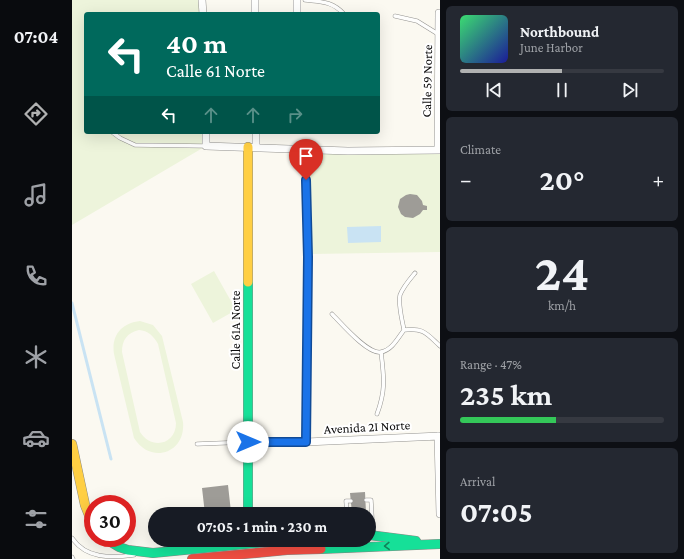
<!DOCTYPE html>
<meta charset="utf-8">
<style>
body{margin:0;font-family:"Crimson Pro",serif;background:#242831;color:#f1f3f6;height:100vh;display:flex;flex-direction:column;font-size:15px;white-space:nowrap}
*{box-sizing:border-box;margin:0}
p{font-size:13px;color:#9ea1a6}
.icon{flex:none;width:22px;height:22px;fill:none;stroke:currentColor;stroke-width:2;stroke-linecap:round;stroke-linejoin:round}
.map{position:relative;flex:1;overflow:hidden}
.side{display:flex;flex-direction:column;gap:6px;padding:6px;background:#0d0f14;width:244px}
.side>*{flex:none}
.guide{position:absolute;left:12px;top:12px;width:296px;height:122px;border-radius:4px;box-shadow:0 4px 16px #0002;background:#00695c;color:#fff;overflow:hidden}
.speed{position:absolute;left:12px;top:495px;display:flex;gap:8px;font-size:20px;font-weight:700;text-align:center}
.speed>*{display:grid;place-content:center;width:52px;height:52px;border-radius:50%;background:#171b24;box-shadow:0 4px 16px #0002;line-height:1}
.speed .limit{border:6px solid #d22;background:#fff;color:#111}
.pin{position:absolute;display:grid;place-items:center;width:34px;height:34px;color:#fff;margin:-41px -17px;border-radius:50% 50% 50% 0;rotate:-45deg;box-shadow:0 0 4px #0007}
.pin .icon{rotate:45deg}
.me{position:absolute;width:44px;margin:-22px;rotate:90deg;stroke-linejoin:round;filter:drop-shadow(0 0 3px #0008)}
.turn{display:flex;align-items:center;gap:14px;height:84px;padding:0 16px;font-size:18px}
.turn .icon{width:52px;height:52px;stroke-width:2.5}
.turn b{display:block;font-size:28px;line-height:34px}
.lanes{display:flex;align-items:center;height:38px;padding:0 16px;background:#0003;justify-content:center;gap:20px;direction:ltr}
.lanes .off{opacity:.35}
.big{font-size:30px;font-weight:700;line-height:1.1}
.side .widget{flex:1;display:flex;flex-direction:column;justify-content:center;gap:6px;min-width:0;padding:0 14px;border-radius:6px;background:#242831}
.side .dial{align-items:center;gap:0}
.dial b{font-size:52px;line-height:1}
.song{display:flex;align-items:center;gap:12px}
.cover{width:48px;height:48px;border-radius:6px;background:linear-gradient(135deg,hsl(140 70% 55%),hsl(240 70% 35%))}
.played{height:4px;border-radius:2px;background:linear-gradient(90deg,#b0b1b1 50%,#363941 50%)}
.keys{display:flex;justify-content:space-around;direction:ltr}
.heat{display:flex;justify-content:space-between;align-items:center;font-size:22px;direction:ltr}
.charge{height:6px;border-radius:3px;background:linear-gradient(90deg,#34c759 47%,#363941 0)}
.trip{position:absolute;left:76px;top:507px;width:228px;height:40px;border-radius:20px;background:#171b24;box-shadow:0 4px 16px #0002;font-weight:700;line-height:40px;text-align:center}
main{display:flex;flex:1;min-height:0}
.dock{display:flex;flex-direction:column;width:72px;justify-content:space-around;align-items:center;background:#090b0e;color:#9ea1a6}
.dock .icon{width:28px;height:28px}
.dock .current{color:#b0b1b1}
.dock b{font-size:18px;color:#f1f3f6}
.map>svg:first-child{display:block}
.pitch{fill:#edf4db;fill-rule:evenodd}
.water{fill:#c9e3f3}
.lines{fill:none;stroke-linecap:round;stroke-linejoin:round}
.stream{stroke:#c9e3f3;stroke-width:3}
.building{fill:#9e9c97}
.lane-casing{stroke:#949390;stroke-width:4.5}
.street-casing{stroke:#949390;stroke-width:8}
.fast-casing{stroke:#8b8a86;stroke-width:10}
.slow-casing{stroke:#8b8a86;stroke-width:10}
.jam-casing{stroke:#8b8a86;stroke-width:10}
.lane{stroke:#fefefd;stroke-width:3.5}
.street{stroke:#fefefd;stroke-width:7}
.fast{stroke:#16e098;stroke-width:9}
.slow{stroke:#ffcf43;stroke-width:9}
.jam{stroke:#f24e42;stroke-width:9}
.oneway{stroke:#128159}
.route-casing{stroke:#114b97;stroke-width:10}
.route{stroke:#1a73e8;stroke-width:7}
.labels{text-anchor:middle;dominant-baseline:central;stroke-width:4;stroke-linejoin:round;paint-order:stroke}
.street-label{font-size:13px;fill:#0d0d0d;stroke:#fff}
</style>
<main>
<nav class="dock">
<b>07:04</b>
<svg class="icon current" aria-label="directions" viewBox="0 0 24 24"><path d="M12 3l9 9-9 9-9-9zM9 14v-3h6M13 9l2 2-2 2"/></svg>
<svg class="icon" aria-label="music" viewBox="0 0 24 24"><path d="M9 18V5l10-2v13"/><circle cx="6" cy="18" r="3"/><circle cx="16" cy="16" r="3"/></svg>
<svg class="icon" aria-label="phone" viewBox="0 0 24 24"><path d="M5 4h4l2 5-3 2q2 4 5 5l2-3 5 2v4C11 20 4 13 5 4z"/></svg>
<svg class="icon" aria-label="climate" viewBox="0 0 24 24"><path d="M12 3v18M4 7l16 10M4 17L20 7"/></svg>
<svg class="icon" aria-label="car" viewBox="0 0 24 24"><path d="M5 17H2v-5l4-1 3-4h7l3 4 3 1v5h-3M9 17h6M6 11h13"/><circle cx="7" cy="17" r="2"/><circle cx="17" cy="17" r="2"/></svg>
<svg class="icon" aria-label="filters" viewBox="0 0 24 24"><path d="M4 7h16M4 17h16"/><circle cx="9" cy="7" r="2"/><circle cx="15" cy="17" r="2"/></svg>
</nav>
<div class="map">
<svg width="368" height="559" viewBox="0 0 368 559">
<rect width="100%" height="100%" fill="#fbf9f1"/>
<!-- pitch -->
<path class="pitch" d="M0 0H130L131 14H14V132H134V146L0 225Z
M237 152 368 153V252L239 254Z
M142 271 164 310 141 323 119 284Z
M68 321 81 325 90 336 111 422C114 453 79 465 62 438L42 354C39 335 50 323 68 321ZM67 330C76 331 81 335 86 344L104 423C104 445 79 450 68 432L50 352C50 340 55 333 67 330Z"/>
<!-- water -->
<path class="water" d="M309 226V242L276 243 275 227Z"/>
<g class="lines">
<!-- stream -->
<path class="stream" d="M0 303 39 459"/>
</g>
<!-- building -->
<path class="building" d="M338 194 345 195 350 201 351 205 355 206V210H351L348 214 341 218 333 217 329 214 326 207 328 199 334 195Z
M156 485 159 512 133 514 130 488Z
M293 492 294 512 280 513 278 493Z"/>
<g class="lines">
<defs>
<path id="lane" d="M233 0C249 2 260 1 272 14
M323 16 345 21 366 34
M40 132 48 138 63 145 134 146
M260 314C269 323 296 355 309 352 320 350 326 338 332 330 352 328 354 333 368 346
M332 330C330 319 326 306 328 295 331 287 338 279 343 273
M305 414C314 390 312 377 309 352
M125 444 176 442
M294 500H299L301 534
M275 514 274 501H279
M0 538C14 559 39 558 62 555
M0 557 1 559"/>
<path id="street" d="M130 0 131 14
M183 0V14
M225 0V14
M134 132V146L276 151 368 150
M184 132V147
M233 149 236 257 234 442
M366 150 367 13
M366 436 368 514
M176 442H234L368 436"/>
<path id="fast" d="M176 282V514
M297 535 344 541
M32 538 47 547 56 550 81 553 216 540
M249 549 368 544"/>
<path id="slow" d="M176 147V282
M0 444 13 505 21 525"/>
<path id="jam" d="M120 559 215 550 249 549"/>
</defs>
<!-- lane casing -->
<use href="#lane" class="lane-casing"/>
<!-- street casing -->
<use href="#street" class="street-casing"/>
<!-- fast casing -->
<use href="#fast" class="fast-casing"/>
<!-- slow casing -->
<use href="#slow" class="slow-casing"/>
<!-- jam casing -->
<use href="#jam" class="jam-casing"/>
<!-- lane -->
<use href="#lane" class="lane"/>
<!-- street -->
<use href="#street" class="street"/>
<!-- fast -->
<use href="#fast" class="fast"/>
<!-- slow -->
<use href="#slow" class="slow"/>
<!-- jam -->
<use href="#jam" class="jam"/>
</g>
<!-- one-way arrows -->
<defs><path id="oneway-chevron" d="M-2-3.5L2.5 0L-2 3.5" fill="none" stroke-width="1.6" stroke-linecap="round" stroke-linejoin="round"/></defs>
<use class="oneway" href="#oneway-chevron" transform="translate(315 546) rotate(178)"/>
<g class="lines">
<defs>
<path id="route" d="M176 442H234L236 257 234 180"/>
</defs>
<!-- route casing -->
<use href="#route" class="route-casing"/>
<!-- route -->
<use href="#route" class="route"/>
</g>
<g class="labels">
<!-- street labels -->
<g class="street-label">
<text transform="translate(355 81) rotate(-89)">Calle 59 Norte</text>
<text transform="translate(163 330) rotate(-90)">Calle 61A Norte</text>
<text transform="translate(295 427) rotate(-3)">Avenida 2I Norte</text>
</g>
</g>
</svg>
<div class="speed"><div class="limit">30</div></div>
<div class="pin" style="left:234px;top:180px;background:#d93025"><svg class="icon" aria-label="arrive" viewBox="0 0 24 24"><path d="M6 21V4h12l-3 4 3 4H6"/></svg></div>
<svg class="me" style="left:176px;top:442px" viewBox="-20 -20 40 40"><circle r="19" fill="#fff"/><path d="M0-13L10 11 0 6-10 11z" fill="#1a73e8"/></svg>
<div class="trip">07:05 · 1 min · 230 m</div>
<div class="guide">
<div class="turn"><svg class="icon" aria-label="left" viewBox="0 0 24 24"><path d="M17 20v-9H6M10 6l-5 5 5 5"/></svg><div><b>40 m</b>Calle 61 Norte</div></div>
<div class="lanes"><svg class="icon" aria-label="left" viewBox="0 0 24 24"><path d="M17 20v-9H6M10 6l-5 5 5 5"/></svg><svg class="icon off" aria-label="ahead" viewBox="0 0 24 24"><path d="M12 20V5M6 11l6-6 6 6"/></svg><svg class="icon off" aria-label="ahead" viewBox="0 0 24 24"><path d="M12 20V5M6 11l6-6 6 6"/></svg><svg class="icon off" aria-label="right" viewBox="0 0 24 24"><path d="M7 20v-9h11M14 6l5 5-5 5"/></svg></div>
</div>
</div>
<section class="side">
<div class="widget">
<div class="song"><i class="cover"></i><div><b>Northbound</b><p>June Harbor</p></div></div>
<div class="played"></div>
<div class="keys"><svg class="icon" aria-label="previous" viewBox="0 0 24 24"><path d="M18 5L8 12l10 7zM5 5v14"/></svg><svg class="icon" aria-label="pause" viewBox="0 0 24 24"><path d="M8 5v14M16 5v14"/></svg><svg class="icon" aria-label="next" viewBox="0 0 24 24"><path d="M6 5l10 7-10 7zM19 5v14"/></svg></div>
</div>
<div class="widget"><p>Climate</p>
<div class="heat"><a>−</a><b class="big">20°</b><a>+</a></div>
</div>
<div class="widget dial"><b>24</b><p>km/h</p></div>
<div class="widget"><p>Range · 47%</p><b class="big">235 km</b><div class="charge"></div></div>
<div class="widget"><p>Arrival</p><b class="big">07:05</b></div>
</section>
</main>
